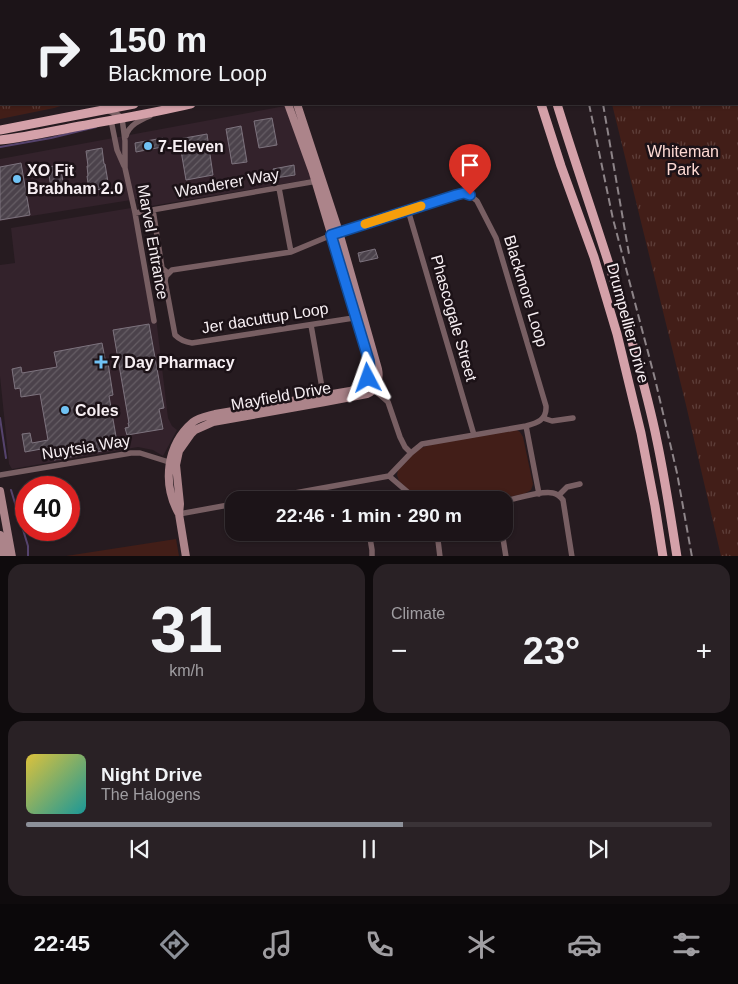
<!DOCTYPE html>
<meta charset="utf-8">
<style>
body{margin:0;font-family:Helvetica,sans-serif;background:#292125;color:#f1f3f6;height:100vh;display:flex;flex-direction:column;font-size:19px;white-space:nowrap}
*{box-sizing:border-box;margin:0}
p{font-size:16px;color:#a09ea2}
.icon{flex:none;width:28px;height:28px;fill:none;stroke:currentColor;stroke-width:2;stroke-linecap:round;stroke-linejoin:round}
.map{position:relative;height:556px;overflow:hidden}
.panel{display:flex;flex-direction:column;gap:8px;padding:8px;background:#0f0b0d;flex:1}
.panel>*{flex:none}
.guide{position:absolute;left:0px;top:0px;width:739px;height:105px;box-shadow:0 1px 4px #0004,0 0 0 1px #3a3337;background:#1c1418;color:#f1f3f6;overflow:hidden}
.speed{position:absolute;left:15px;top:476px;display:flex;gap:10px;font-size:25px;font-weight:700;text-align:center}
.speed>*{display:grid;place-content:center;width:65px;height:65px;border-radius:50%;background:#1c1418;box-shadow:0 1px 4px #0004,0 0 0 1px #3a3337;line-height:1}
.speed .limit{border:8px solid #d22;background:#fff;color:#111}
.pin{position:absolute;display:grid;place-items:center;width:42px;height:42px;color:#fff;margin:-51px -21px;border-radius:50% 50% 50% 0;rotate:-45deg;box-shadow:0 0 5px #0007}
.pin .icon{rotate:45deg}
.me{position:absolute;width:55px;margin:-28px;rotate:356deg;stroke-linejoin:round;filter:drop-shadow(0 0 4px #0008)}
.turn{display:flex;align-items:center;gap:18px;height:105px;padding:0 25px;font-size:22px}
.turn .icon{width:65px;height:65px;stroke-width:2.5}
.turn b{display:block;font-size:35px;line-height:42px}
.big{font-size:38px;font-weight:700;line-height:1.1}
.panel .card{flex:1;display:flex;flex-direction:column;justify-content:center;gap:8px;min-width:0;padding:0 18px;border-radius:15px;background:#292125}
.panel .dial{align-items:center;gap:0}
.dial b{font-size:65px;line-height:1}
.song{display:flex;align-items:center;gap:15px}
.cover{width:60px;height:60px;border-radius:8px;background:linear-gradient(135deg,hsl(50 70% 55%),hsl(180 70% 35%))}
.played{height:5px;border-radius:2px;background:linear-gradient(90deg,#8c9099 55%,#3a3337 55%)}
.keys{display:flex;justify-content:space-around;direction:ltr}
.heat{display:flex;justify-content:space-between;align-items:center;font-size:28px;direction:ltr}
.panel .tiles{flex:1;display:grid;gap:8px;grid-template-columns:1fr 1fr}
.card:last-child{grid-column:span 2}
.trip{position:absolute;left:225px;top:491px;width:288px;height:50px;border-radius:15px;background:#1c1418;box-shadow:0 1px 4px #0004,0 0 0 1px #3a3337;font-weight:700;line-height:50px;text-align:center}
.menu{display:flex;height:80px;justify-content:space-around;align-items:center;background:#0b080a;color:#a09ea2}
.menu .icon{width:35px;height:35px}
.menu .active{color:#8c9099}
.menu b{font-size:22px;color:#f1f3f6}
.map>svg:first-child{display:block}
.built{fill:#33222b}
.grass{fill:url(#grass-tufts)}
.park{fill:#421e18}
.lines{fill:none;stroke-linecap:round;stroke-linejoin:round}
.stream{stroke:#55436d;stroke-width:2}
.building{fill:url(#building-hatch);stroke:#7d737e}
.street{stroke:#785f63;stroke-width:5.5}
.secondary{stroke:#ac848a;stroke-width:8}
.primary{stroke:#d4a1a9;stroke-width:9}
.rail{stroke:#8d8488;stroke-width:2;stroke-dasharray:8 4;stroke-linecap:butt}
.route-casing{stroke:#114b97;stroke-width:12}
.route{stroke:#1a73e8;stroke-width:9}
.slow{stroke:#f59e0b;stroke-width:9}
.poi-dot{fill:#70c2f4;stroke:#1c1217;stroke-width:2}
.labels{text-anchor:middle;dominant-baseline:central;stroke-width:5;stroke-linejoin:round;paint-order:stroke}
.poi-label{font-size:16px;font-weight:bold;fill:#f7eff3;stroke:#1c1217;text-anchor:start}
.park-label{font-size:16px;fill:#fdd9d3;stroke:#1c1217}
.street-label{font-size:16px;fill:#f7eff3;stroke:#1c1217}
</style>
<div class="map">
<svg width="738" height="557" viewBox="0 0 738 557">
<defs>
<pattern id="grass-tufts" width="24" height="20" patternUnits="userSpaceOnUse" patternTransform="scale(1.25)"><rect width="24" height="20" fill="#421e18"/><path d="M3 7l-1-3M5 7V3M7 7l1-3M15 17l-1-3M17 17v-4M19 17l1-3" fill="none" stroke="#5e3f3a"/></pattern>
<pattern id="building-hatch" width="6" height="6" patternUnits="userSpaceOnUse" patternTransform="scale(1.25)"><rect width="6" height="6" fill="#4b424b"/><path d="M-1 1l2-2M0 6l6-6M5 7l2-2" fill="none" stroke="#665e65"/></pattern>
</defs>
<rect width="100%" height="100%" fill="#261b20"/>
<!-- built -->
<path class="built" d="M285 106 312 179 139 208 137 199 0 221V159Z
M131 208 155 309 168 418 172 426 177 430 163 456 153 450 138 447 12 469 9 464 0 376V265L15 263 11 228Z"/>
<!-- grass -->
<path class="grass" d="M0 0H354L353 1H1V104H67L54 108 0 119Z
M724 0H738V557L721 556 686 405 612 104H738V1H722Z"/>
<!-- park -->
<path class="park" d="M515 429 520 432 523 437 533 484 531 490 524 494 491 500H419L399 481 397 475 398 470 418 449 430 445Z
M176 539 179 556H66Z"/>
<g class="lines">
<!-- stream -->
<path class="stream" d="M0 147 51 138 96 127
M0 418 6 458
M11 490 28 546V557"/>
</g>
<!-- building -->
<path class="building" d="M272 118 277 145 259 148 254 121Z
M241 126 247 162 232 164 226 129Z
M207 134 213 175 186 180 179 139Z
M163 138 164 144H160L162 147 136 152 135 143Z
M102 148 104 164H105L109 188 89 191 87 176H88L87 166H88L86 151Z
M21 163 30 215 0 220V167Z
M60 165 64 187 51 189 48 167Z
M294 165 295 175 275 178 273 169Z
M375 249 378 258 360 262 358 253Z
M149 324 164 408 159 409 163 429 127 435 125 428 129 427 128 423H129L113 330Z
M102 343 106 364 108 363 113 395 109 396 118 448 54 460 52 447 25 452 22 434 30 433 32 443 48 440 40 394 21 397 20 388 15 389 12 369 21 367 22 373 57 367 54 352Z"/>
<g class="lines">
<!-- street -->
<path class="street" d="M108 111 117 114 122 118 125 141V168L135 213 154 321
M113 118 111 120 117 150 124 166
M126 136C129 125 140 120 150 116
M279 188 291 252
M153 210 162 268 168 273
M408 210 474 435
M135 213 317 181
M311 325 324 399
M365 382 388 402 400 437 405 447 411 453
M543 418 552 421 573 418
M526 426 539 494
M0 475 131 453H140L172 463
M389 476 417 500
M559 495 567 487 580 484
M256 500 389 476 411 453 422 444 526 426C537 423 547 420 546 406L496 238 477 201 470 195 464 193 456 195 339 232 291 252 172 270 166 276 165 281 175 335C180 340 185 342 192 343L360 317
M504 501C516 499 542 490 553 493 558 494 560 496 563 500L572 557
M179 514 234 504
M369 532 372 550V557
M437 532 440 557
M502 532 506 557"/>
<!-- secondary -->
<path class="secondary" d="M421 0V1
M542 0 543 1
M389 1 391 0
M549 1 553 0
M603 1 608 0
M0 491 12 557
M179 514C162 484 166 445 193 422 199 417 208 416 215 414L350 391C367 386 370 378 369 361L313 173 288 104
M0 535 4 557
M186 557 179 514 180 504 176 465 179 451 191 434 195 430 213 422 325 402 367 394C377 390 380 379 378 369L339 232 297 104"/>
<!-- primary -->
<path class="primary" d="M512 0V1
M528 0V1
M497 1 498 0
M541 104 561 166 594 257 617 334 641 433 655 506 663 557
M557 104C579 176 605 247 626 320 637 360 649 400 657 441 665 479 671 518 677 557
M0 130 134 104
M0 140C27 137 53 131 80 126 117 119 154 113 191 104"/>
<!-- rail -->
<path class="rail" d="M561 0V1
M574 0 575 1
M589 104 613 219 655 379 677 473 692 557
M603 104 629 254"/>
</g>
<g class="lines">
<defs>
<path id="route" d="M368 378 370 371 369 361 331 235 456 195 464 193 470 195"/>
</defs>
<!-- route casing -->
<use href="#route" class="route-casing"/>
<!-- route -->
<use href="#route" class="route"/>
<!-- slow -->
<path class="slow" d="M365 224 421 206"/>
</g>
<!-- markers -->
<g class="poi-dot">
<circle cx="148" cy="146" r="5"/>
<circle cx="17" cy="179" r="5"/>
<path d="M98.5 354.5h5v5h5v5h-5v5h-5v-5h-5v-5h5z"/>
<circle cx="65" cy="410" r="5"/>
</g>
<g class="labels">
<!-- poi labels -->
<g class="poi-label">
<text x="158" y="146">7-Eleven</text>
<text x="27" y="170">XO Fit<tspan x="27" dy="18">Brabham 2.0</tspan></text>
<text x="111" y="362">7 Day Pharmacy</text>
<text x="75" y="410">Coles</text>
</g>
<!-- park labels -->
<g class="park-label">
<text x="683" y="151">Whiteman<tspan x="683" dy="18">Park</tspan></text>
</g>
<!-- street labels -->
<g class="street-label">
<text transform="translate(227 183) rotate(-10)">Wanderer Way</text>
<text transform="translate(153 242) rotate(80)">Marvel Entrance</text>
<text transform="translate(526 291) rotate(73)">Blackmore Loop</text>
<text transform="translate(265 318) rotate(-9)">Jer dacuttup Loop</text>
<text transform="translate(454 318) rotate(74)">Phascogale Street</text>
<text transform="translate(628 323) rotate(75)">Drumpellier Drive</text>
<text transform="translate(281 396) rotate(-10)">Mayfield Drive</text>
<text transform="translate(86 447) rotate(-9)">Nuytsia Way</text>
</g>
</g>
</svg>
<div class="speed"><div class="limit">40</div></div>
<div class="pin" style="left:470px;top:195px;background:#d93025"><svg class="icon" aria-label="arrive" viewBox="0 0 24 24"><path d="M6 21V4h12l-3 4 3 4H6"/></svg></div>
<svg class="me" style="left:368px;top:378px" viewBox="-20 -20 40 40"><path d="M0-17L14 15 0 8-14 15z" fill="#1a73e8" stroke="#fff" stroke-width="4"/></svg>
<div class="trip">22:46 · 1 min · 290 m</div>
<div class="guide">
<div class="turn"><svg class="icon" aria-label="right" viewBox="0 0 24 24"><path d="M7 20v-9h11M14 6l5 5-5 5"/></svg><div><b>150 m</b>Blackmore Loop</div></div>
</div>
</div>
<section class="panel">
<div class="tiles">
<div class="card dial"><b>31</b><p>km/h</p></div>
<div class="card"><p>Climate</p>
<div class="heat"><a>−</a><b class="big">23°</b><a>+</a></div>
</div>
<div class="card">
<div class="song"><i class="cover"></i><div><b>Night Drive</b><p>The Halogens</p></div></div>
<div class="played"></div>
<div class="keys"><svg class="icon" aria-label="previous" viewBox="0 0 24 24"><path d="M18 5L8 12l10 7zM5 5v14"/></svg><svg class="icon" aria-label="pause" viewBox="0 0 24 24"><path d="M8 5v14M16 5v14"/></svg><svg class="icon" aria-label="next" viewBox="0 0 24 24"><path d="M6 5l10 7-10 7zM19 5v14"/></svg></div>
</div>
</div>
</section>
<nav class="menu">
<b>22:45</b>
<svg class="icon active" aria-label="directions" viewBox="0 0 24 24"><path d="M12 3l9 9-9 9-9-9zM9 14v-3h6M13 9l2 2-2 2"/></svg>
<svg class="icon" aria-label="music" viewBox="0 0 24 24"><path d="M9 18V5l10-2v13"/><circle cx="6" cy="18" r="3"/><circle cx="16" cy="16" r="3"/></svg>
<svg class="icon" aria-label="phone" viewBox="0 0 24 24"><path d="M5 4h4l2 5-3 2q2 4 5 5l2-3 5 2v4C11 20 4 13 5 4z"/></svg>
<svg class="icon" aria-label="climate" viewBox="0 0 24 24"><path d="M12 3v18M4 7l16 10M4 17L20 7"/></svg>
<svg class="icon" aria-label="car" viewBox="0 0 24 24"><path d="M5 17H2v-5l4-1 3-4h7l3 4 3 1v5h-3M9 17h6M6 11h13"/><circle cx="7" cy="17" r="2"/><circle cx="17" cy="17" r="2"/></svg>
<svg class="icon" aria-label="filters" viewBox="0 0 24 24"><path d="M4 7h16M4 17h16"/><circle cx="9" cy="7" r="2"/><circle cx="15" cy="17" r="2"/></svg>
</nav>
